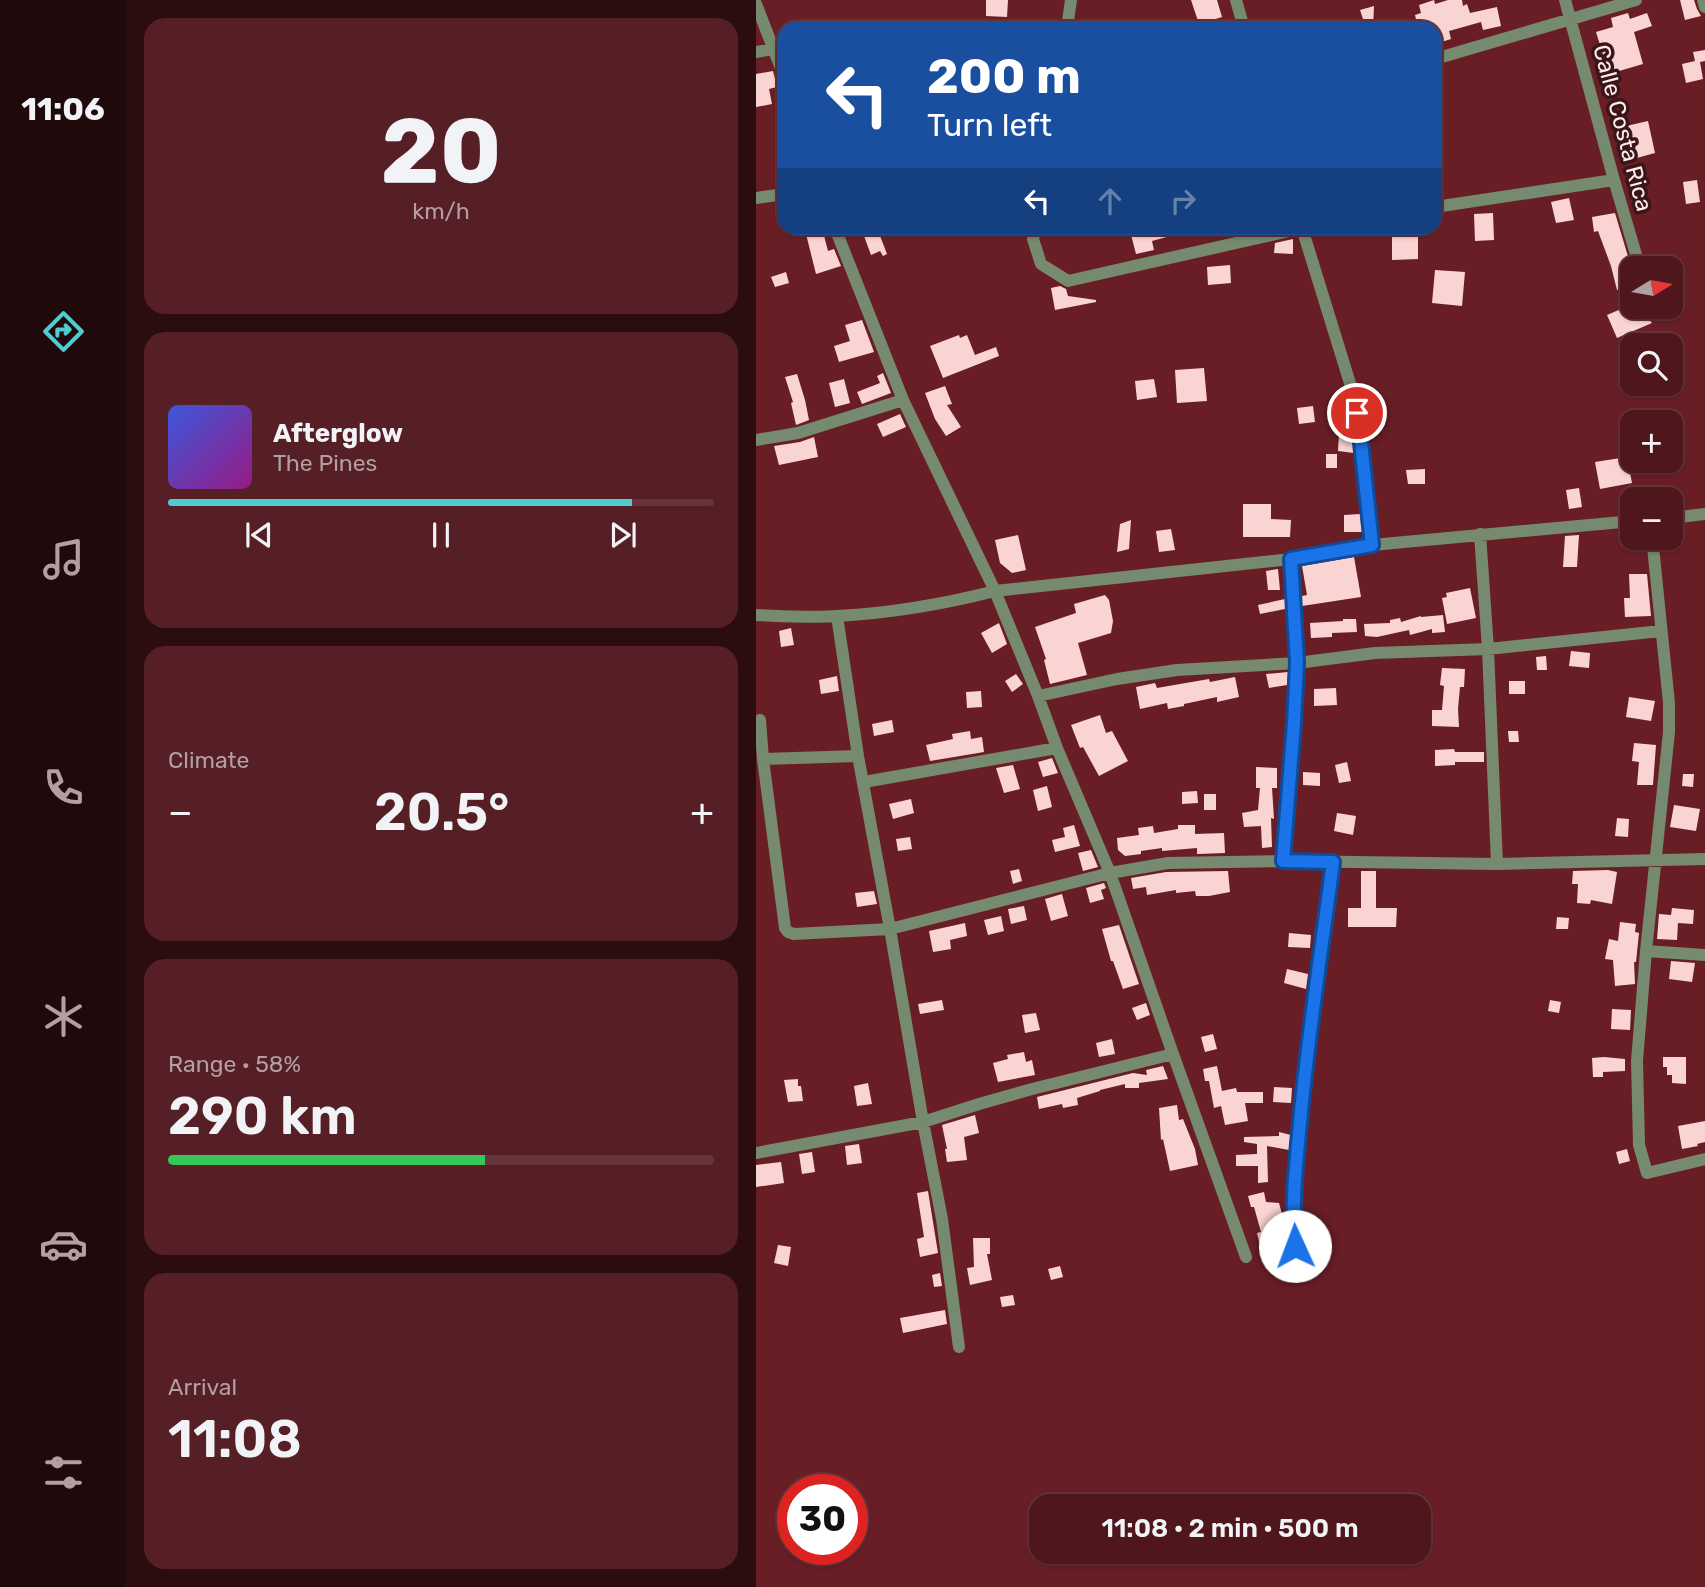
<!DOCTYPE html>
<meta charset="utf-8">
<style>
body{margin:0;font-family:Rubik,sans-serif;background:#551f25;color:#f1f3f6;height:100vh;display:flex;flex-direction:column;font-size:26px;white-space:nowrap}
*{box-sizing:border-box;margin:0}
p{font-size:23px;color:#b39fa3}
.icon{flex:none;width:38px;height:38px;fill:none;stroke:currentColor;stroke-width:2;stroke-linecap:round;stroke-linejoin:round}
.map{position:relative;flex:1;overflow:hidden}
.side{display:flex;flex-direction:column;gap:18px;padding:18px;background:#2b0c0f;width:630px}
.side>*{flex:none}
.banner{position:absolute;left:21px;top:21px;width:665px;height:214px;border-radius:21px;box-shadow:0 2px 5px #0004,0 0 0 2px #66353b;background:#1a4fa0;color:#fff;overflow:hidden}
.needle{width:46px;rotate:79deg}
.fabs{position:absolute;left:864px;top:256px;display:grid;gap:14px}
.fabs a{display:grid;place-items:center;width:63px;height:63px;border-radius:14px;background:#4f161c;box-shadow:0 2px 5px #0004,0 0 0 2px #66353b;font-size:35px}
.speed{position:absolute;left:21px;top:1474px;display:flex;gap:14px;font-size:35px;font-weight:700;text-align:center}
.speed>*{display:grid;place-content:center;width:91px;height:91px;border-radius:50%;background:#4f161c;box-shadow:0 2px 5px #0004,0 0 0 2px #66353b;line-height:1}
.speed .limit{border:10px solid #d22;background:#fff;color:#111}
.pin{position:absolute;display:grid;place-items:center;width:60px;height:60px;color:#fff;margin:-30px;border:4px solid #fff;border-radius:50%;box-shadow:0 2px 7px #0007}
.me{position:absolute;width:77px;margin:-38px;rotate:358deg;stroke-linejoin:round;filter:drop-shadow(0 0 5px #0008)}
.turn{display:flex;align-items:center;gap:24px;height:147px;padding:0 35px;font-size:32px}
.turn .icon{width:91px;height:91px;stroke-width:2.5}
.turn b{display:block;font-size:49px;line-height:60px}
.lanes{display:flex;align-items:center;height:66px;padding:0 35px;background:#0003;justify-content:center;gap:35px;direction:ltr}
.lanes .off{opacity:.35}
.big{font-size:52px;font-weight:600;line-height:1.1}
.side .widget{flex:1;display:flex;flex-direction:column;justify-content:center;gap:10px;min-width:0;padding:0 24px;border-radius:21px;background:#551f25}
.side .dial{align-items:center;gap:0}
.dial b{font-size:91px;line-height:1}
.song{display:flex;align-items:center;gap:21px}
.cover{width:84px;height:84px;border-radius:10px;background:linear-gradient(135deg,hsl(230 70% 55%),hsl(310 70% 35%))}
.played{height:7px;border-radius:4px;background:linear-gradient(90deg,#51ccd1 85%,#66353b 85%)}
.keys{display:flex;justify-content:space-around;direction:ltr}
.heat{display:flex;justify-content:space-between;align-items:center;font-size:38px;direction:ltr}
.charge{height:10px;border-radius:5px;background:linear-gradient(90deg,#34c759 58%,#66353b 0)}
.trip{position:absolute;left:273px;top:1494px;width:402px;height:70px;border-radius:21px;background:#4f161c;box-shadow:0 2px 5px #0004,0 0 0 2px #66353b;font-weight:600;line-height:70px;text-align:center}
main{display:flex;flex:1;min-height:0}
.dock{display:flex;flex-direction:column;width:126px;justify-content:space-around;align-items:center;background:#20090b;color:#b39fa3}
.dock .icon{width:49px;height:49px}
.dock .active{color:#51ccd1}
.dock b{font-size:32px;color:#f1f3f6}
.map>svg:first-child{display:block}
.building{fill:#fad4d3}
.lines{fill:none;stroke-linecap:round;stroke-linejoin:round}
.minor{stroke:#758a6e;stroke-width:12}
.route-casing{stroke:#114b97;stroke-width:18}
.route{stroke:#1a73e8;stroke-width:12}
.labels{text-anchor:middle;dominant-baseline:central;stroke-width:7;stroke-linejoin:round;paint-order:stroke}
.street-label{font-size:23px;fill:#ffebeb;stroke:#391719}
</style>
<main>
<nav class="dock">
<b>11:06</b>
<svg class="icon active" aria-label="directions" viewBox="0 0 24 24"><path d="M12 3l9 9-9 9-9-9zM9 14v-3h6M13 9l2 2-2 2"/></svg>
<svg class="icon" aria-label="music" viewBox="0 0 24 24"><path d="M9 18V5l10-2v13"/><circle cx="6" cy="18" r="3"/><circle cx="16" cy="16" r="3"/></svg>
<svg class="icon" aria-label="phone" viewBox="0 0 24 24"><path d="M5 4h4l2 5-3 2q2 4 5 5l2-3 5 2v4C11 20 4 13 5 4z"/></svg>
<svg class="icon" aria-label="climate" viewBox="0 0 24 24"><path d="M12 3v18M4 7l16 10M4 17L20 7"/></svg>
<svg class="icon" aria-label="car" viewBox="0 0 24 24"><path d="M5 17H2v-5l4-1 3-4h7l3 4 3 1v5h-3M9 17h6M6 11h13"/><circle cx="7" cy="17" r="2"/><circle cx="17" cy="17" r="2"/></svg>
<svg class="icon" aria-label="filters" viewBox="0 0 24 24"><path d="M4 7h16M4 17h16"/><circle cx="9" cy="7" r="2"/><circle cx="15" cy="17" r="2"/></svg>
</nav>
<section class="side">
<div class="widget dial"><b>20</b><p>km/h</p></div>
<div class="widget">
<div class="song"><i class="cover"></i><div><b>Afterglow</b><p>The Pines</p></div></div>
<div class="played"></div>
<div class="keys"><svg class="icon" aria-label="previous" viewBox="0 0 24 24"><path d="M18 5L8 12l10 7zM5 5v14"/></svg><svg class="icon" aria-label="pause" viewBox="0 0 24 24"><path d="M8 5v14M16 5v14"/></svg><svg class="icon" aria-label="next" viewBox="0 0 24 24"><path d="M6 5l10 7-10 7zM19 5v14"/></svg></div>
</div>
<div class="widget"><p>Climate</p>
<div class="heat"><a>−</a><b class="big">20.5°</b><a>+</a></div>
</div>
<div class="widget"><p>Range · 58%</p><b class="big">290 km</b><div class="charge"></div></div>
<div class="widget"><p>Arrival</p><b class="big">11:08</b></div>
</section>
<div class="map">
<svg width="949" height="1587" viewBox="0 0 949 1587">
<rect width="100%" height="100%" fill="#691e26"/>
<!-- building -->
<path class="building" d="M230 0H252L251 17 230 16Z
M435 0H461L466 17 443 24Z
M678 0 679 4 692 0H706L707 6 711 4 714 13 741 7 745 26 727 30 725 22 693 31 695 39 679 44V28H662L659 15 665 13 663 5Z
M924 0H938L941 9 945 16 929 20Z
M618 6 617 28H610L604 10Z
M872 13 874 19 891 13 896 26 878 32 887 64 853 74 840 32 857 27 855 18Z
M949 50V61L944 62 947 79 930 83 926 64 939 61 937 52Z
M17 71 21 87 13 89 16 104 0 107V74Z
M892 121 899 153 877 159 875 149 871 148 866 127Z
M941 180 944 202 930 204 927 182Z
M813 198 818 220 800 223 795 202Z
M737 213 738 240 719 241 718 214Z
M859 213 877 273V286L861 290 855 266 842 231 838 232 836 217Z
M58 228H66L72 251 78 249 85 266 60 274 49 230Z
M108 228H121L131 254 127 256 124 251 115 255 108 236 112 234Z
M389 228H433V231L396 241 398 250 380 254 374 231Z
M636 229 662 230V259L636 260Z
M537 239V254L518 253 519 243Z
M474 265 475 283 452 285 451 267Z
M679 270 709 272 706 306 676 303Z
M30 272 33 283 19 287 15 277Z
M304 286 310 289 312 296 340 300V302L299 310 295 288Z
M872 306H887L890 316 896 323 861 338 851 315Z
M106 320 118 352 83 362 78 346 94 341 89 325Z
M203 335 204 338 211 335 219 355 240 347 243 356 187 378 174 346Z
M448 368 451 401 421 403 419 370Z
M127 373 135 393 106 404 101 392 124 383 121 376Z
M41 374 49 400 53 420 40 425 35 403 37 402 29 377Z
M88 379 94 403 79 407 73 383Z
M398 379 401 397 381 400 379 381Z
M189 386 196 404 191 405 205 427 190 436 179 419 169 393Z
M557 406 559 422 543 424 541 408Z
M144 414 150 427 127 437 121 424Z
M583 433 596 434 598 453 582 451Z
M58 437 62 457 23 465 18 446 44 442Z
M570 454H581V468H570Z
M871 457 876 483 844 489 839 462Z
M669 469V484H652L650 470Z
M891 485 912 499H882Z
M823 488 826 507 813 509 810 490Z
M487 504H515V519L535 520 534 537H487Z
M604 514 606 532H588V515Z
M375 520 373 549 361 552 364 524Z
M415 529 419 550 403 552 400 531Z
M864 532H876V546H865Z
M262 535 270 570 256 573 244 563 239 540Z
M823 535 821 567H807L809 536Z
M598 557 605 597 546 606V596L551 595 546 566Z
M522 569 524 590H512L510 571Z
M873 574H891L895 616 869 617 868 598H874Z
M714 588 720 618 691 624 686 598 691 597 690 593Z
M349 595 353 600 357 621 355 633 322 643 331 675 294 684 288 660 290 659 279 627 320 613 318 604Z
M529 599V609L504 614 502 605Z
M687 615 689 632 676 633V629L654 635 653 630 621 637 609 636 608 624 634 623V620L644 618 645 622 665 616V617Z
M587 619H600L601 632 576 633V637L555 638 554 623 587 621Z
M243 623 251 644 236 653 225 633Z
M35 628 38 645 25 647 23 631Z
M815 651 834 653 833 668 813 666Z
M790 656 791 670H781L780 657Z
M686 668 709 669 708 687H704L702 709 703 727 676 726V710H686L688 686 684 685Z
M532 672 531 685 513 688 510 674Z
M260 674 267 684 256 692 249 681Z
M81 676 83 691 65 694 63 680Z
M479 677 483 697 461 702V697L428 704V706L412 709 411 703 384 709 380 687 399 683 401 688 453 679 454 682Z
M753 681H769V694H753Z
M580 688 581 705 558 706V689Z
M225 691 226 707 211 708 210 692Z
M873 697 899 701 895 721 870 717Z
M344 715 350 733 356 731 372 761 343 776 327 747 324 748 315 725Z
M136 720 138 732 118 736 116 724Z
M214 731 215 739 226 737 228 752 174 761 170 745 197 739 196 734Z
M752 731H762L763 742H753Z
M878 743 900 745 897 785H881L883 762 876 761Z
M698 749 699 752H728V762H699V765L679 766V750Z
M296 758 302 773 287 777 282 762Z
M591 762 595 781 583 783 579 765Z
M257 765 264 789 248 793 240 768Z
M500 767 521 768V788H516L518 819 515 818 516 847 506 848 505 826 488 827 486 813 502 810 504 788H500Z
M547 772 564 773V786L547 785Z
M927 774H938L937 787 926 786Z
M291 786 296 807 282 811 277 790Z
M441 791 442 803 426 804V792Z
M448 794H460V810H448Z
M155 799 158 813 137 819 133 804Z
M918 805 944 809 940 831 914 827Z
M581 813 600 816 597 835 578 831Z
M861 818 873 819 872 837 859 836Z
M318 825 324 846 299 852 296 840 309 837 307 828Z
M422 825H439V834L468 833 469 853 441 854V848L406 851V848L385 851V854L369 856 362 850 361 838 383 835 382 828 397 826 398 833 422 829Z
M154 837 156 849 142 851 140 839Z
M335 850 342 867 327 871 322 853Z
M263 869 266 881 257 884 254 871Z
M852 870 861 872 856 904 835 900 834 904 821 903 822 884H816L817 871Z
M472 871 474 892 453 896H440L439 891 420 893V890L391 895 390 887 377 889 375 878 410 872Z
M605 871H620V908H641L640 927H592V908H605Z
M348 883 350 888 345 890 348 899 334 903 330 888Z
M118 891 121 904 101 907 99 893Z
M306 894 312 916 295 921 289 899Z
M268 906 271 920 255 924 252 909Z
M916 908 938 910 937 924 922 923 921 940 901 939 903 914 915 915Z
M245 916 248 931 232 935 228 920Z
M801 917 813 918 812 929H800Z
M864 922 880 924 879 932 883 933 880 962H878L879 984 859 986 857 960 849 959 853 939 862 941Z
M209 923 211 936 194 940 195 949 177 952 173 931Z
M363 925 383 984 367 989 357 961H355L346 929Z
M533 933 555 935 554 948 532 947Z
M915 961 939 963 936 982 913 979Z
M531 969 552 974 550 989 528 983Z
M186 1000 188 1010 164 1014 162 1004Z
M794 1000 805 1002 803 1013 792 1011Z
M390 1003 394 1015 381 1020 376 1008Z
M856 1009 875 1010 874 1030 855 1029Z
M280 1013 284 1030 269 1033 266 1015Z
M457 1034 461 1049 449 1052 445 1037Z
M356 1039 359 1054 343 1057 340 1043Z
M268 1052 270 1062 276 1060 279 1075 242 1082 237 1063 252 1059 251 1055Z
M848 1057 869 1059V1071L847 1072V1077H837L836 1058Z
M907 1057H930V1084L916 1083V1075H911V1067H907Z
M407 1066 412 1079 383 1083V1088H369V1084L344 1090V1091L321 1098 322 1105 307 1108 306 1104 283 1109 281 1097 377 1073 391 1075 390 1070Z
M461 1066 466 1091 480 1088 481 1092H507V1103H489L492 1121 469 1125 465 1106 458 1108 453 1081H449L447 1069Z
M42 1079V1086H45L47 1101 32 1102 28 1080Z
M112 1083 116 1104 101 1106 98 1086Z
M518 1087 536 1088 535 1103 517 1102Z
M421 1105 423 1120 427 1119 439 1149 442 1165 414 1171 407 1139 405 1140 403 1108Z
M219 1115 223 1133 208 1137 211 1160 191 1162 189 1149H191L186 1125Z
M949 1121V1142L941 1144 942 1146 926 1149 922 1126Z
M523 1132 535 1135 533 1150 511 1146 512 1182 502 1183V1166H480V1155L501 1154V1144L488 1142V1137L523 1136Z
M103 1144 106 1163 91 1165 89 1146Z
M871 1149 874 1161 863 1164 860 1152Z
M56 1152 59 1172 46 1174 43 1154Z
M25 1162 28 1183 0 1187V1165Z
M172 1191 182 1253 164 1257 161 1239 168 1237 161 1193Z
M508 1192 510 1202 523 1203 529 1225 530 1233 516 1237 518 1245 505 1249 501 1233 505 1232 498 1207H495L492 1196Z
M217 1238H234V1254H231L236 1280 214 1285 211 1268 218 1267Z
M22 1245 35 1247 32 1266 18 1263Z
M304 1266 307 1277 295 1280 292 1269Z
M184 1273 186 1286 178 1287 176 1275Z
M257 1295 259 1305 246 1307 244 1297Z
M189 1310 191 1324 147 1333 144 1318Z"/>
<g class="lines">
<!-- minor -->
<path class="minor" d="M480 0 488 28
M809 0 858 180 884 268
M947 0 949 7
M0 4 28 76
M311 28 315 0
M0 52 18 49
M679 59 880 0
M0 198 28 194
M679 207 858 180
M79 228 147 400 239 591 282 696 301 748 354 873 417 1054 490 1257
M279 228 277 239 285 264 312 281 546 228 597 393 605 433 616 545
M896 306 898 313
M0 440 42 433 147 400
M915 518 949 514
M724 534 732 649 741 864
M896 537 913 703V732L890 951 881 1061 883 1145 891 1173 949 1159
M0 615C27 616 55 618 82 616 135 613 188 604 239 591L535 559 616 545 877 521
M81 616 102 756 134 929 167 1122 186 1219 203 1347
M282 696 361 679 421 670 541 663 619 653 732 649 905 631
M4 720 7 759 102 756
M7 759 29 928 32 932 38 934 134 929 354 873 412 863 527 861 741 864 949 859
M108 782 301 748
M527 861 538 723 541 663 535 559
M890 951 949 955
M0 1153 167 1122 223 1104 276 1089 417 1054
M539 1246C536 1203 541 1160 545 1118 552 1032 565 947 577 862"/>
</g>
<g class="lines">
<defs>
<path id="route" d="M539 1246C535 1202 541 1157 545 1112 553 1029 566 946 577 862L527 861 538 723 541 663 535 559 616 545 604 433 601 413"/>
</defs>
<!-- route casing -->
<use href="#route" class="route-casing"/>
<!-- route -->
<use href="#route" class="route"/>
</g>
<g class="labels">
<!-- street labels -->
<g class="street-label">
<text transform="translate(867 128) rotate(75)">Calle Costa Rica</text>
</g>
</g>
</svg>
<div class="fabs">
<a><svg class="needle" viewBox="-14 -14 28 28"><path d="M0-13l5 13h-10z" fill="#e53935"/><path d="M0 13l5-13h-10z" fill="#b39fa3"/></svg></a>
<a><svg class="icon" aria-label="search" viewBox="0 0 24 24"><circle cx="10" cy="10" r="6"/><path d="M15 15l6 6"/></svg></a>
<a>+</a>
<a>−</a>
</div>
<div class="speed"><div class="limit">30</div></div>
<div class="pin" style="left:601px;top:413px;background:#d93025"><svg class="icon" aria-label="arrive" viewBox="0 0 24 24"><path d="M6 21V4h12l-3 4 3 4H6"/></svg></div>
<svg class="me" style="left:539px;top:1246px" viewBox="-20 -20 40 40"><circle r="19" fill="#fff"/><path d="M0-13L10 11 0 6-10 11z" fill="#1a73e8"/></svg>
<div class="trip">11:08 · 2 min · 500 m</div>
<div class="banner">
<div class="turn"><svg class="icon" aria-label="left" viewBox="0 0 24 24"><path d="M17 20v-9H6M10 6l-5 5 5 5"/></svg><div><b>200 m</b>Turn left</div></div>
<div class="lanes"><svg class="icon" aria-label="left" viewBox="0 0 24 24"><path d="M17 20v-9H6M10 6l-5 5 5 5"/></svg><svg class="icon off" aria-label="ahead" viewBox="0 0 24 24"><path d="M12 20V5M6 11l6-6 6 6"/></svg><svg class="icon off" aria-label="right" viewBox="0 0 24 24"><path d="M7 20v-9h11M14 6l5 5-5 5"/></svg></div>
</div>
</div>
</main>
